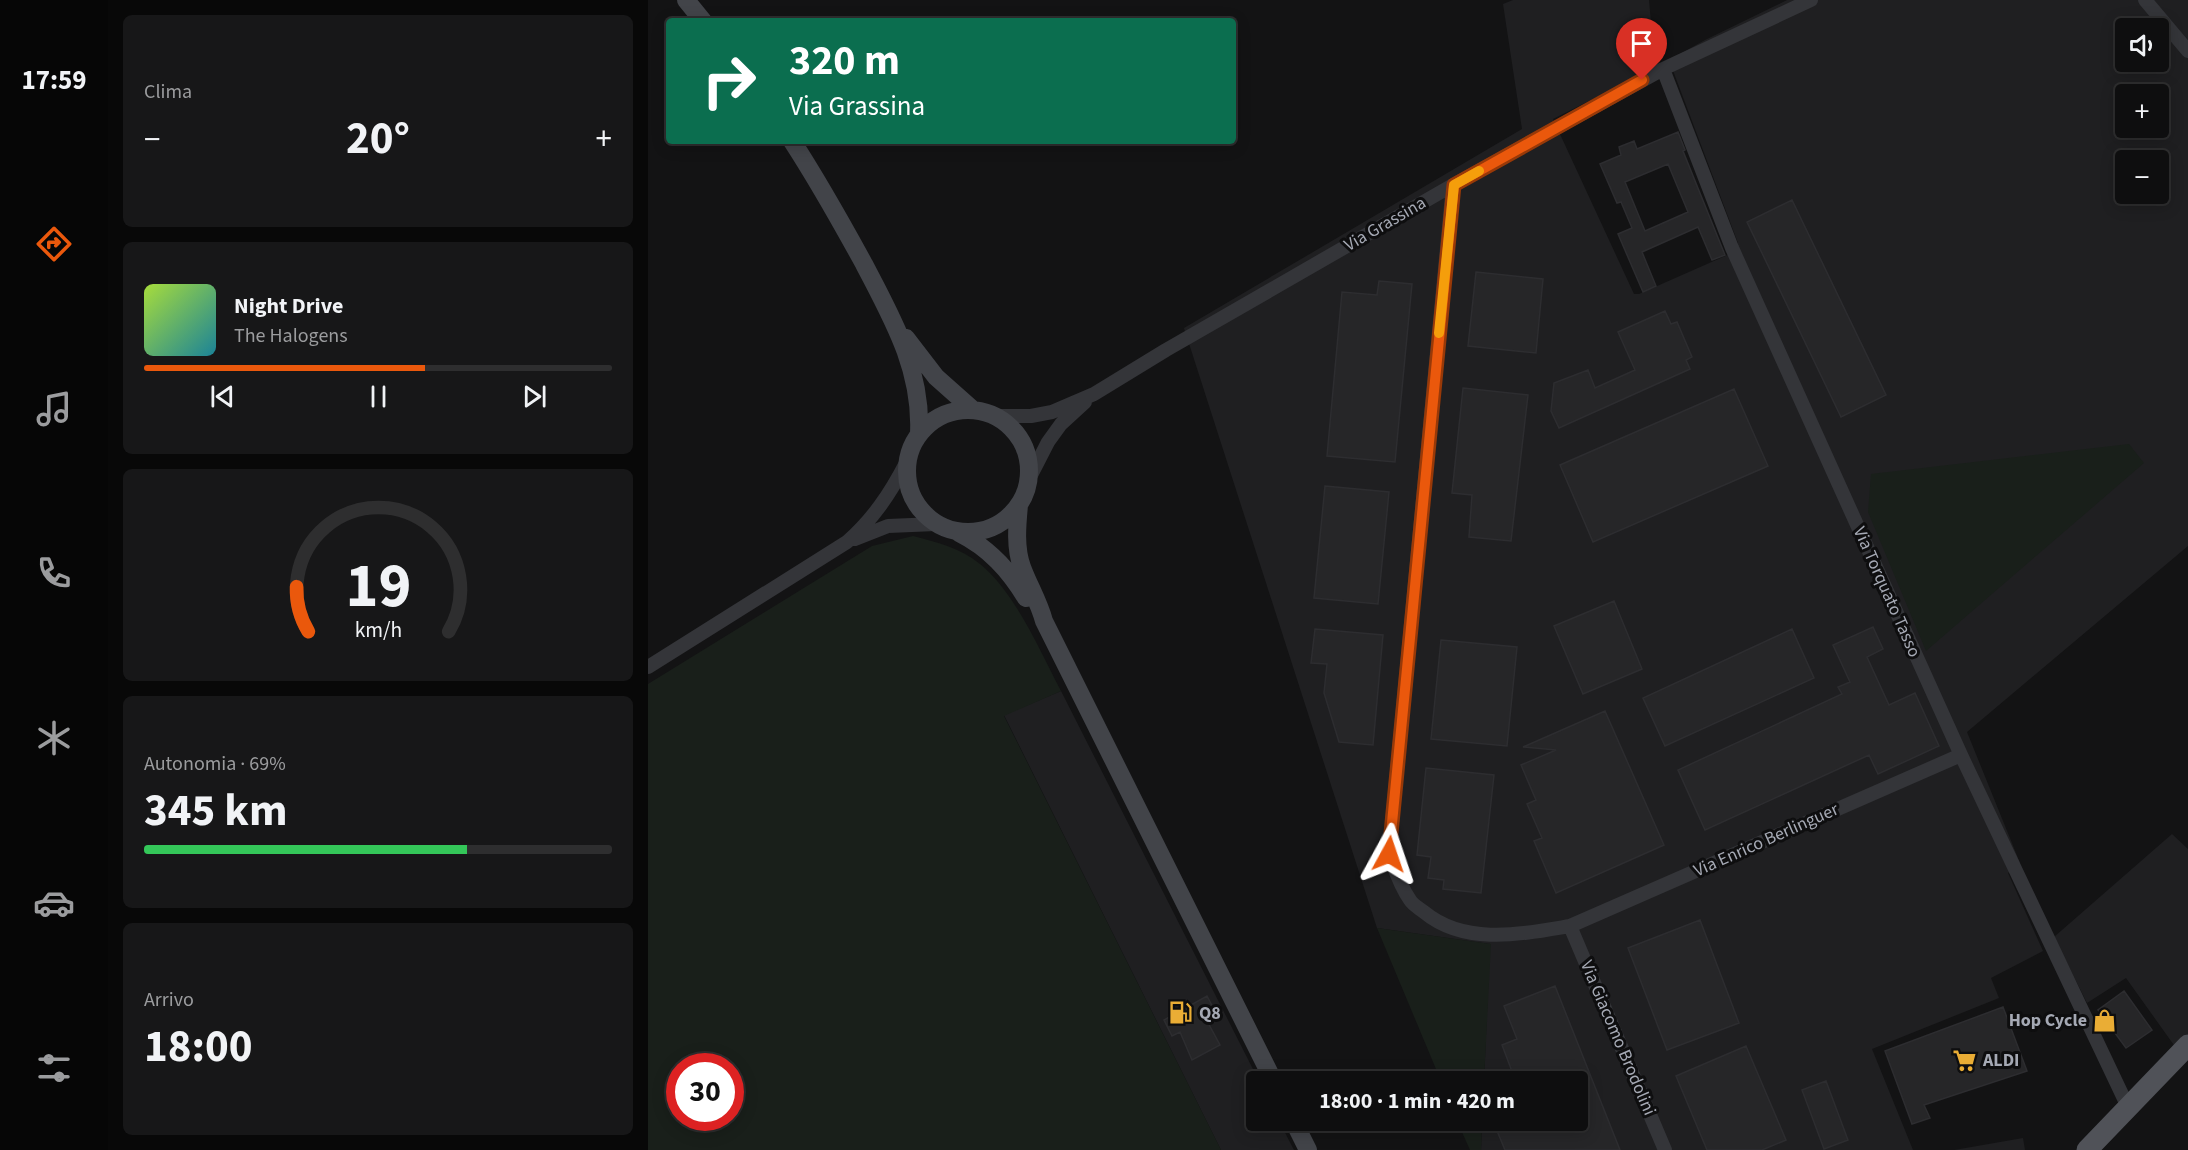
<!DOCTYPE html>
<html lang="it">
<meta charset="utf-8">
<style>
body{margin:0;font-family:"Source Sans 3",sans-serif;background:#171718;color:#f1f3f6;height:100vh;display:flex;flex-direction:column;font-size:22px;white-space:nowrap}
*{box-sizing:border-box;margin:0}
p{font-size:20px;color:#9b9c9e}
.icon{flex:none;width:33px;height:33px;fill:none;stroke:currentColor;stroke-width:2;stroke-linecap:round;stroke-linejoin:round}
.map{position:relative;flex:1;overflow:hidden}
.sheet{display:flex;flex-direction:column;gap:15px;padding:15px;background:#080808;width:540px}
.sheet>*{flex:none}
.top-card{position:absolute;left:18px;top:18px;width:570px;height:126px;border-radius:6px;box-shadow:0 3px 15px #0003,0 0 0 2px #2e2e2f;background:#0b6e4f;color:#fff;overflow:hidden}
.fabs{position:absolute;left:1467px;top:18px;display:grid;gap:12px}
.fabs a{display:grid;place-items:center;width:54px;height:54px;border-radius:6px;background:#0e0e0f;box-shadow:0 3px 15px #0003,0 0 0 2px #2e2e2f;font-size:30px}
.speed{position:absolute;left:18px;top:1053px;display:flex;gap:12px;font-size:30px;font-weight:700;text-align:center}
.speed>*{display:grid;place-content:center;width:78px;height:78px;border-radius:50%;background:#0e0e0f;box-shadow:0 3px 15px #0003,0 0 0 2px #2e2e2f;line-height:1}
.speed .limit{border:9px solid #d22;background:#fff;color:#111}
.pin{position:absolute;display:grid;place-items:center;width:51px;height:51px;color:#fff;margin:-62px -26px;border-radius:50% 50% 50% 0;rotate:-45deg;box-shadow:0 0 6px #0007}
.pin .icon{rotate:45deg}
.me{position:absolute;width:66px;margin:-33px;rotate:5deg;stroke-linejoin:round;filter:drop-shadow(0 0 4px #0008)}
.turn{display:flex;align-items:center;gap:21px;height:126px;padding:0 24px;font-size:27px}
.turn .icon{width:78px;height:78px;stroke-width:2.5}
.turn b{display:block;font-size:42px;line-height:51px}
.big{font-size:45px;font-weight:700;line-height:1.1}
.sheet .widget{flex:1;display:flex;flex-direction:column;justify-content:center;gap:9px;min-width:0;padding:0 21px;border-radius:9px;background:#171718}
.sheet .dial{align-items:center;gap:0}
.dial svg{height:156px;overflow:visible;fill:none;stroke:#2e2e2f;stroke-width:7;stroke-linecap:round;text-anchor:middle}
.dial text{fill:#f1f3f6;stroke:none}
.song{display:flex;align-items:center;gap:18px}
.cover{width:72px;height:72px;border-radius:9px;background:linear-gradient(135deg,hsl(80 70% 55%),hsl(190 70% 35%))}
.played{height:6px;border-radius:3px;background:linear-gradient(90deg,#ea580c 60%,#2e2e2f 60%)}
.keys{display:flex;justify-content:space-around;direction:ltr}
.heat{display:flex;justify-content:space-between;align-items:center;font-size:33px;direction:ltr}
.charge{height:9px;border-radius:4px;background:linear-gradient(90deg,#34c759 69%,#2e2e2f 0)}
.trip{position:absolute;left:598px;top:1071px;width:342px;height:60px;border-radius:6px;background:#0e0e0f;box-shadow:0 3px 15px #0003,0 0 0 2px #2e2e2f;font-weight:700;line-height:60px;text-align:center}
main{display:flex;flex:1;min-height:0}
.tabs{display:flex;flex-direction:column;width:108px;justify-content:space-around;align-items:center;background:#060606;color:#9b9c9e}
.tabs .icon{width:42px;height:42px}
.tabs .selected{color:#ea580c}
.tabs b{font-size:27px;color:#f1f3f6}
.map>svg:first-child{display:block}
.built{fill:#1f1f21;fill-rule:evenodd}
.green{fill:#191f1a;fill-rule:evenodd}
.building{fill:#262628;stroke:#2d2d30;stroke-width:1.5;fill-rule:evenodd}
.lines{fill:none;stroke-linecap:round;stroke-linejoin:round}
.minor{stroke:#343539;stroke-width:14}
.secondary{stroke:#424449;stroke-width:18}
.primary{stroke:#505258;stroke-width:21}
.route-casing{stroke:#983908;stroke-width:15}
.route{stroke:#ea580c;stroke-width:10}
.slow{stroke:#f59e0b;stroke-width:10}
.labels{text-anchor:middle;dominant-baseline:central;stroke-width:6;stroke-linejoin:round;paint-order:stroke}
.street-label{font-size:18px;fill:#a5a9b4;stroke:#0e0e0f}
.poi-label{font-size:18px;font-weight:bold;fill:#a5a9b4;stroke:#0e0e0f;text-anchor:start}
</style>
<main>
<nav class="tabs">
<b>17:59</b>
<svg class="icon selected" aria-label="directions" viewBox="0 0 24 24"><path d="M12 3l9 9-9 9-9-9zM9 14v-3h6M13 9l2 2-2 2"/></svg>
<svg class="icon" aria-label="music" viewBox="0 0 24 24"><path d="M9 18V5l10-2v13"/><circle cx="6" cy="18" r="3"/><circle cx="16" cy="16" r="3"/></svg>
<svg class="icon" aria-label="phone" viewBox="0 0 24 24"><path d="M5 4h4l2 5-3 2q2 4 5 5l2-3 5 2v4C11 20 4 13 5 4z"/></svg>
<svg class="icon" aria-label="climate" viewBox="0 0 24 24"><path d="M12 3v18M4 7l16 10M4 17L20 7"/></svg>
<svg class="icon" aria-label="car" viewBox="0 0 24 24"><path d="M5 17H2v-5l4-1 3-4h7l3 4 3 1v5h-3M9 17h6M6 11h13"/><circle cx="7" cy="17" r="2"/><circle cx="17" cy="17" r="2"/></svg>
<svg class="icon" aria-label="filters" viewBox="0 0 24 24"><path d="M4 7h16M4 17h16"/><circle cx="9" cy="7" r="2"/><circle cx="15" cy="17" r="2"/></svg>
</nav>
<section class="sheet">
<div class="widget"><p>Clima</p>
<div class="heat"><a>−</a><b class="big">20°</b><a>+</a></div>
</div>
<div class="widget">
<div class="song"><i class="cover"></i><div><b>Night Drive</b><p>The Halogens</p></div></div>
<div class="played"></div>
<div class="keys"><svg class="icon" aria-label="previous" viewBox="0 0 24 24"><path d="M18 5L8 12l10 7zM5 5v14"/></svg><svg class="icon" aria-label="pause" viewBox="0 0 24 24"><path d="M8 5v14M16 5v14"/></svg><svg class="icon" aria-label="next" viewBox="0 0 24 24"><path d="M6 5l10 7-10 7zM19 5v14"/></svg></div>
</div>
<div class="widget dial"><svg viewBox="0 0 100 80">
<path d="M14 69A42 42 0 1 1 86 69"/>
<path d="M14 69A42 42 0 0 1 8 46" stroke="#ea580c"/>
<text x="50" y="56" font-size="32" font-weight="700">19</text>
<text x="50" y="72" font-size="11">km/h</text>
</svg></div>
<div class="widget"><p>Autonomia · 69%</p><b class="big">345 km</b><div class="charge"></div></div>
<div class="widget"><p>Arrivo</p><b class="big">18:00</b></div>
</section>
<div class="map">
<svg width="1540" height="1150" viewBox="0 0 1540 1150">
<rect width="100%" height="100%" fill="#131314"/>
<!-- built -->
<path class="built" d="M865 0H1001L1007 68 905 119 986 294H991L1084 253 1090 243 1021 60 1057 40 1139 0H1540V546L1319 732 1372 863 1360 873 1395 951 1343 978 1351 998 1224 1049 1265 1150H833L834 1121 930 1120V1082L836 1081 842 944 729 928 536 328 874 129 855 4ZM1478 28H1510V62H1478ZM1478 94H1510V128H1478ZM1478 160H1510V194H1478Z
M413 691 611 1081 609 1082V1120L631 1121 646 1150H573L356 715Z
M1524 834 1540 849V1034L1528 1048 1478 978 1439 1003 1406 937Z
M1375 1138 1377 1150H1306L1312 1149Z"/>
<!-- green -->
<path class="green" d="M1481 444 1496 463 1278 651 1220 512 1223 474Z
M265 536C288 542 313 548 332 564 367 592 392 651 413 691L356 716 573 1150H0V684L224 546ZM32 1066H82V1118H32Z
M729 928 843 944 836 1081H793Z
M809 1121H834L833 1150H822Z"/>
<!-- building -->
<path class="building" d="M1030 132 1037 150 1035 151 1077 255 1064 260 1050 227 994 252 1008 286 995 292 970 234 984 228 973 202 969 203 952 164 973 155 971 147 986 141 989 149ZM1020 164 1040 212 997 231 977 182Z
M1144 200 1238 395 1193 417 1099 222Z
M828 272 895 279 888 353 820 346Z
M731 281 764 284 747 462 679 456 694 292 729 295Z
M1017 311 1023 324 1029 322 1044 357 1038 360 1042 369 911 428 903 411 906 383 940 370 947 388 987 370 970 332Z
M815 388 880 395 863 541 821 537 824 495 804 493Z
M1086 389 1120 466 945 542 912 465Z
M677 486 741 492 730 604 666 598Z
M966 601 994 669 935 694 906 626Z
M1225 627 1235 649 1219 657 1241 705 1267 693 1291 746 1230 774 1221 755 1057 830 1030 770 1194 694 1190 687 1202 682 1185 645Z
M667 629 735 635 725 745 691 742 676 693 679 664 663 663Z
M1144 629 1166 678 1017 746 995 698Z
M793 640 869 647 859 746 783 739Z
M957 711 1016 845 908 893 886 841 894 838 879 804 888 800 873 765 908 750 875 747Z
M778 768 846 775 833 893 795 889 796 880 780 878 783 857 769 855Z
M1052 920 1091 1023 1019 1050 980 948Z
M907 986 972 1150H857L847 1126 861 1120H930V1082H868L854 1045 869 1039 856 1006Z
M1476 991 1504 1030 1478 1048 1450 1010Z
M559 996 568 1013 558 1019 572 1045 544 1060 532 1032 524 1036 516 1020Z
M1355 1007 1379 1071 1276 1105 1282 1118 1264 1124 1237 1051Z
M1098 1046 1138 1140 1114 1150H1059L1028 1076Z
M1178 1081 1200 1140 1176 1149 1154 1090Z"/>
<g class="lines">
<!-- minor -->
<path class="minor" d="M1497 0 1540 51
M1015 69 1084 248 1313 755 1480 1107
M805 185 741 854C747 870 752 886 762 900 765 905 771 908 776 912 817 946 874 934 922 926L1313 755
M349 416H383L404 412 446 394 518 350 805 185 1015 69 1163 0
M381 479 400 442 413 424 437 402
M207 539 240 526 288 524
M0 667 199 542C225 519 242 494 258 463
M922 926 1017 1150"/>
<!-- secondary -->
<path class="secondary" d="M38 0 55 21
M144 141C170 181 193 222 216 264 244 318 274 369 271 433
M258 338 288 377 324 409
M259 471a61 61 0 1 1 122 0a61 61 0 1 1-122 0Z
M371 505C369 526 367 548 374 567 381 586 391 602 396 621L626 1082
M311 533C341 548 361 570 378 598
M645 1120 660 1150"/>
<!-- primary -->
<path class="primary" d="M1439 1150 1540 1045"/>
</g>
<g class="lines">
<defs>
<path id="route" d="M741 854 806 185 994 80"/>
</defs>
<!-- route casing -->
<use href="#route" class="route-casing"/>
<!-- route -->
<use href="#route" class="route"/>
<!-- slow -->
<path class="slow" d="M791 333 806 185 831 171"/>
</g>
<!-- icons -->
<defs>
<symbol id="fuel-bare" viewBox="-9 -9 18 18"><path d="M-5.5-6h7V0h2V4h1.3V-2.5L3-4.5l.8-.8L6-3V5H2.5V1h-1V6h-7ZM-4.2-4.7v3.2H.2V-4.7Z" fill="#eaad35" stroke="#0e0e0f" stroke-width="2.5" paint-order="stroke"/></symbol>
<symbol id="shop-bare" viewBox="-9 -9 18 18"><path d="M-5-2.5h2.3a2.7 3.5 0 0 1 5.4 0H5L5.5 6h-11ZM-1.5-2.5h3a1.5 2.3 0 0 0-3 0Z" fill="#eaad35" stroke="#0e0e0f" stroke-width="2.5" paint-order="stroke"/></symbol>
<symbol id="supermarket-bare" viewBox="-9 -9 18 18"><path d="M-6-5.5h2.5l.6 2H6L4.5 2H-2.5L-4.4-4H-6ZM-1.5 3.2a1.3 1.3 0 1 0 .1 0ZM3 3.2a1.3 1.3 0 1 0 .1 0Z" fill="#eaad35" stroke="#0e0e0f" stroke-width="2.5" paint-order="stroke"/></symbol>
</defs>
<g fill-rule="evenodd">
<use href="#fuel-bare" x="516" y="996" width="33" height="33"/>
<use href="#shop-bare" x="1440" y="1004" width="33" height="33"/>
<use href="#supermarket-bare" x="1300" y="1044" width="33" height="33"/>
</g>
<g class="labels">
<!-- street labels -->
<g class="street-label">
<text transform="translate(737 224) rotate(-30)">Via Grassina</text>
<text transform="translate(1239 592) rotate(66)">Via Torquato Tasso</text>
<text transform="translate(1118 840) rotate(-24)">Via Enrico Berlinguer</text>
<text transform="translate(970 1038) rotate(67)">Via Giacomo Brodolini</text>
</g>
<!-- poi labels -->
<g class="poi-label">
<text x="551" y="1013">Q8</text>
<text x="1439" y="1020" text-anchor="end">Hop Cycle</text>
<text x="1335" y="1060">ALDI</text>
</g>
</g>
</svg>
<div class="fabs">
<a><svg class="icon" aria-label="sound" viewBox="0 0 24 24"><path d="M4 9h4l5-4v14l-5-4H4zM17 9q2 3 0 6"/></svg></a>
<a>+</a>
<a>−</a>
</div>
<div class="speed"><div class="limit">30</div></div>
<div class="pin" style="left:994px;top:80px;background:#d93025"><svg class="icon" aria-label="arrive" viewBox="0 0 24 24"><path d="M6 21V4h12l-3 4 3 4H6"/></svg></div>
<svg class="me" style="left:741px;top:854px" viewBox="-20 -20 40 40"><path d="M0-17L14 15 0 8-14 15z" fill="#ea580c" stroke="#fff" stroke-width="4"/></svg>
<div class="trip">18:00 · 1 min · 420 m</div>
<div class="top-card">
<div class="turn"><svg class="icon" aria-label="right" viewBox="0 0 24 24"><path d="M7 20v-9h11M14 6l5 5-5 5"/></svg><div><b>320 m</b>Via Grassina</div></div>
</div>
</div>
</main>
